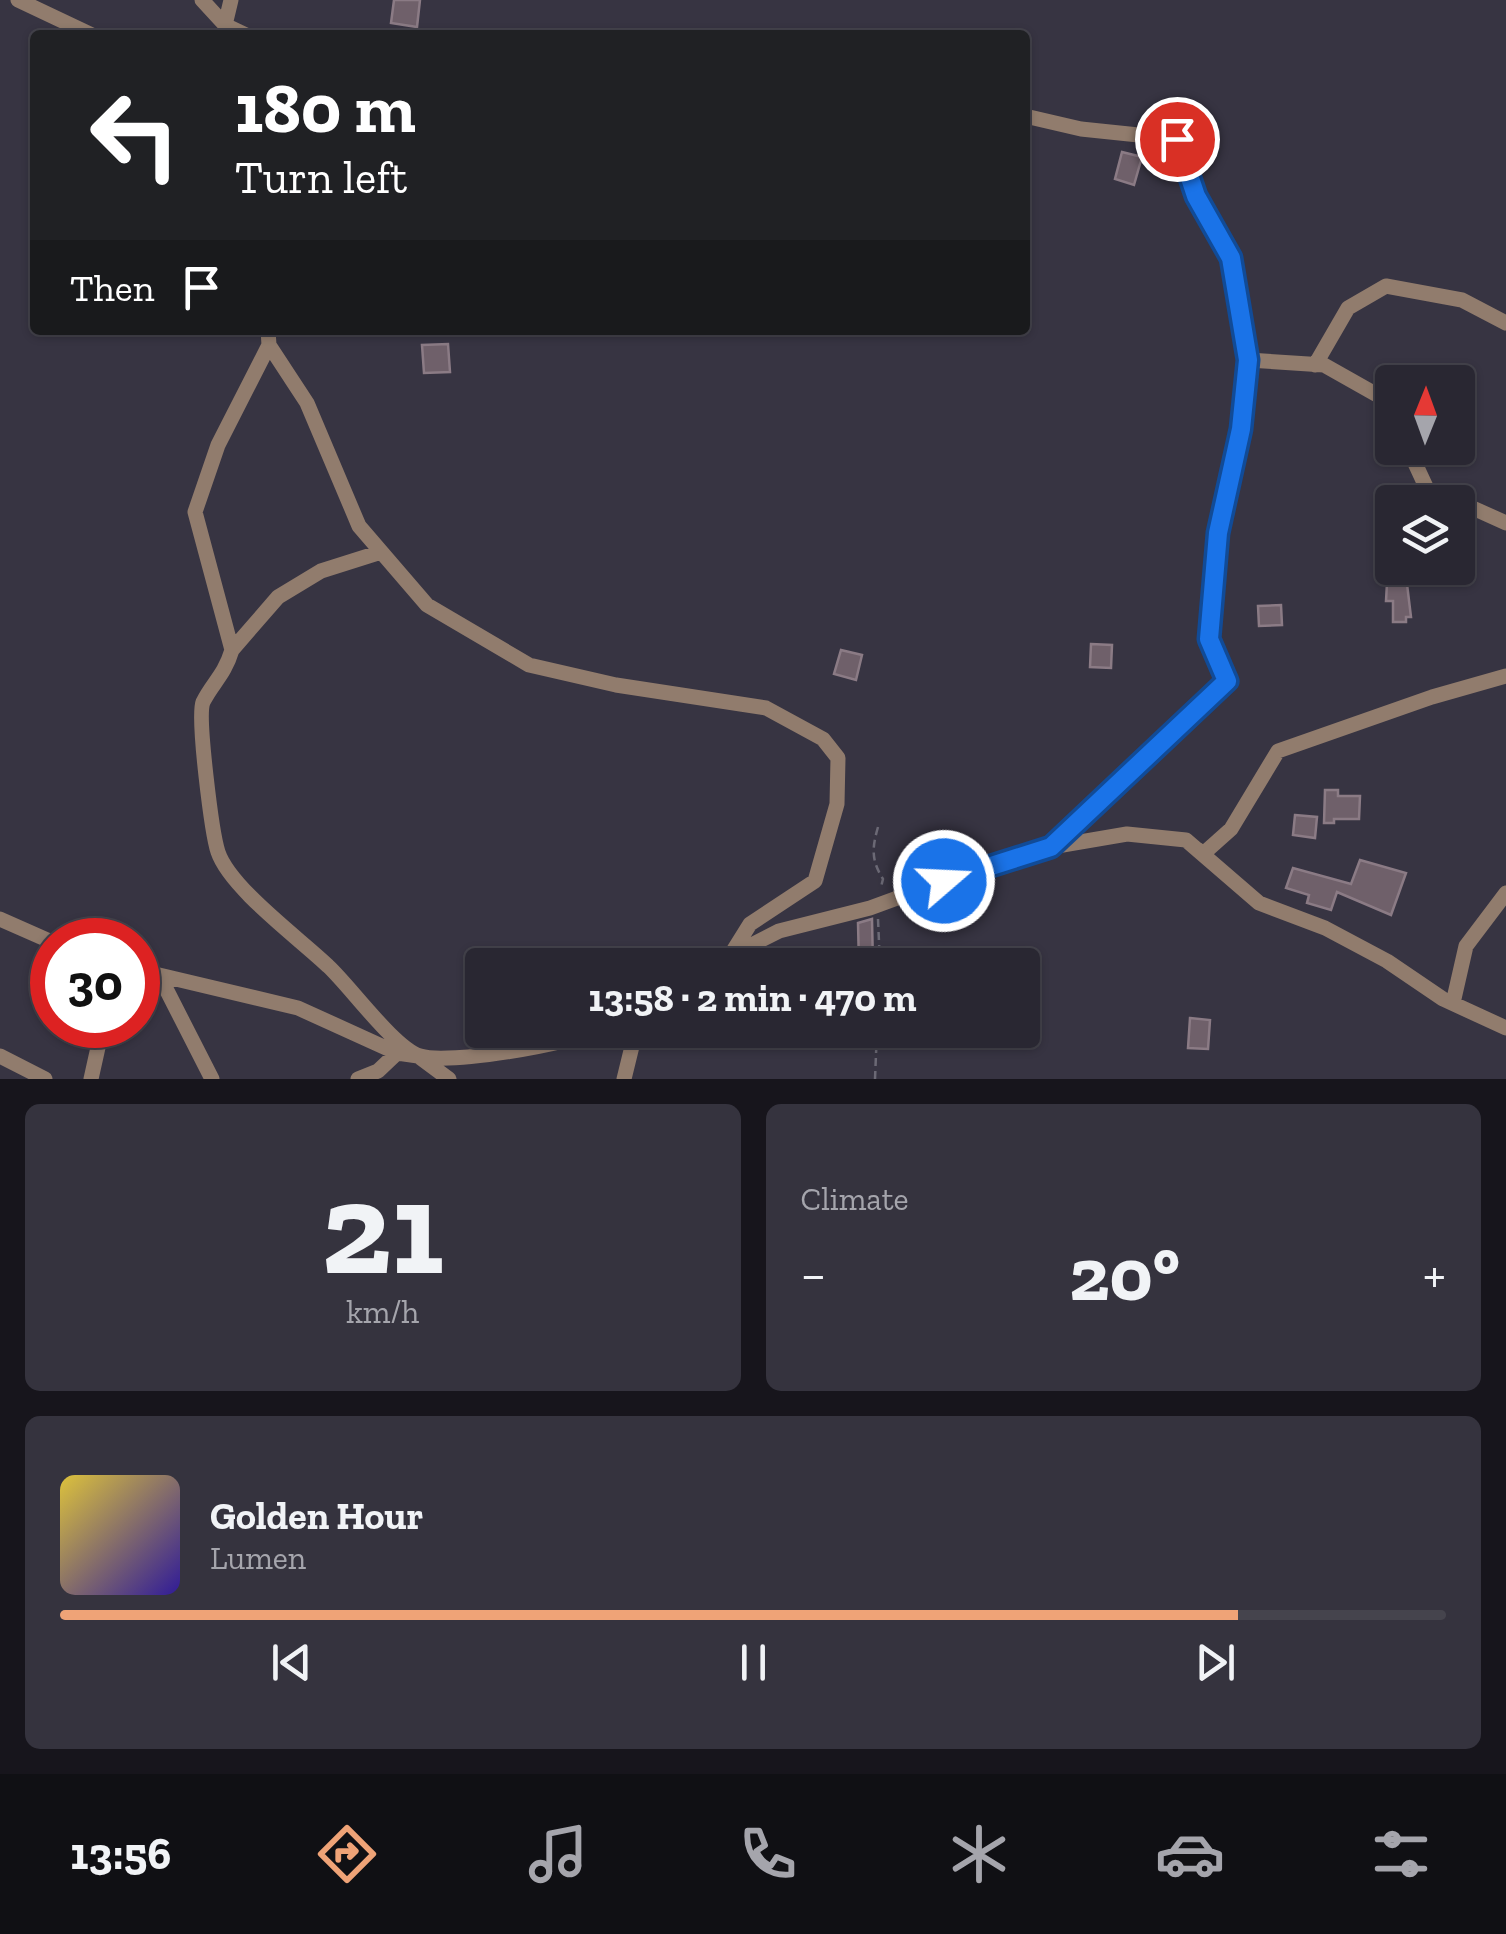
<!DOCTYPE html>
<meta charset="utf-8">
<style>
body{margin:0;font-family:"Zilla Slab",serif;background:#35333e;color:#f1f3f6;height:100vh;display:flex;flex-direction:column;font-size:38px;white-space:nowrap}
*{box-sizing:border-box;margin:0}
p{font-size:32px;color:#a5a5ac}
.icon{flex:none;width:55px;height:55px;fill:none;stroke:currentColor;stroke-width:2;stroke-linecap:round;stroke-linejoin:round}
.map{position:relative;height:1079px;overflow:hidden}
.sheet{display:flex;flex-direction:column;gap:25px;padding:25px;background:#17151c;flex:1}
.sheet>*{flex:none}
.hud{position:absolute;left:30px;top:30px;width:1000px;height:305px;border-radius:10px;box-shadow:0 2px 8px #0004,0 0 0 2px #45444d;background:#202124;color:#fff;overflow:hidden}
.needle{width:65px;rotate:1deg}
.buttons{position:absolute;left:1375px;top:365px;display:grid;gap:20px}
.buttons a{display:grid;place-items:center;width:100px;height:100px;border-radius:10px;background:#292732;box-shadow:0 2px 8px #0004,0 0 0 2px #45444d;font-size:50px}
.speed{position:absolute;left:30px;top:918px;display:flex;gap:20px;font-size:50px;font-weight:700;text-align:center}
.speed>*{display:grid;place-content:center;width:130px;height:130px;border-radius:50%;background:#292732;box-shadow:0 2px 8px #0004,0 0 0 2px #45444d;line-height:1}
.speed .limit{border:15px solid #d22;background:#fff;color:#111}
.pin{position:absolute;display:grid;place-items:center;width:85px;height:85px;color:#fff;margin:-42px;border:5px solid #fff;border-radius:50%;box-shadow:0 2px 10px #0007}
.me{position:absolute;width:110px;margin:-55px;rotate:71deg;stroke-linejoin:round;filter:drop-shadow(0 0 8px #0008)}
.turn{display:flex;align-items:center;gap:35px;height:210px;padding:0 40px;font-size:45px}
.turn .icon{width:130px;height:130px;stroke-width:2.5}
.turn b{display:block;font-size:70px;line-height:85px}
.then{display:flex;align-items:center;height:95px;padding:0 40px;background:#0003;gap:20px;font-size:38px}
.big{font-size:75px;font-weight:800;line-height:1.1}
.sheet .widget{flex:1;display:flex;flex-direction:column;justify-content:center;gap:15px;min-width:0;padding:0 35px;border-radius:15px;background:#35333e}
.sheet .dial{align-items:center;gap:0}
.dial b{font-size:130px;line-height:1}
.song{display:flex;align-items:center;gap:30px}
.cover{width:120px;height:120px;border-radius:15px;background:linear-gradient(135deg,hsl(50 70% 55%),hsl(250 70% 35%))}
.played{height:10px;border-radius:5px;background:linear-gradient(90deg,#efa377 85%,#45444d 85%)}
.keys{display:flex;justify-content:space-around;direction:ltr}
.heat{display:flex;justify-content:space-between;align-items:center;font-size:55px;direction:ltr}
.sheet .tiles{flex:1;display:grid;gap:25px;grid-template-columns:1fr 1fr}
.widget:last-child{grid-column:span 2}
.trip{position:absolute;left:465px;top:948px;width:575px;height:100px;border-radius:10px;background:#292732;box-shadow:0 2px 8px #0004,0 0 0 2px #45444d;font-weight:800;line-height:100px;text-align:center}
.dock{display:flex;height:160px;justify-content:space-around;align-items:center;background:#101014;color:#a5a5ac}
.dock .icon{width:70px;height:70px}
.dock .selected{color:#efa377}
.dock b{font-size:45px;color:#f1f3f6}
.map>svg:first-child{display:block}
.building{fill:#6f606a;stroke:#8b7b85;stroke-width:2.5}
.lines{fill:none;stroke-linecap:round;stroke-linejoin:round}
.path{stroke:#6b6975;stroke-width:2.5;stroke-dasharray:8 5;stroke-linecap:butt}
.minor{stroke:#917c6d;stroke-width:15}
.route-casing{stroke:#114b97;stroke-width:25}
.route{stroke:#1a73e8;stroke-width:18}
</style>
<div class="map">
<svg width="1506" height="1079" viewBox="0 0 1506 1079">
<rect width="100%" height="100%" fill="#373442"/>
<!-- building -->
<path class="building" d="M394 0H420L417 27 391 23Z
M1122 152 1142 157 1134 185 1115 179Z
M448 344 450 372 424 373 422 345Z
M1387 583 1407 584 1411 617H1406V622H1393V601H1386Z
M1281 605 1282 625 1259 626 1258 606Z
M1091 644 1112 645 1111 668 1090 667Z
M841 650 862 655 856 680 834 674Z
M1325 790H1338V796H1360L1359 819H1334V823H1324Z
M1295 815 1317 817 1315 838 1293 835Z
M1360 860 1406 873 1391 915 1337 892 1331 910 1307 903 1309 895 1286 888 1293 868 1351 884Z
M872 919 873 965H859L858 923Z
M1190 1018 1210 1020 1208 1049 1188 1048Z"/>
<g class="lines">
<!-- path -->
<path class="path" d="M878 827C872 848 871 860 883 879L881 887
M878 919 880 965
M875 1079 877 1030"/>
<!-- minor -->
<path class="minor" d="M18 0 92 35
M202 0 225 25 246 35
M225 25 231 0
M1025 116 1081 129 1177 139 1197 197 1231 258 1248 360 1241 429 1218 533 1209 639 1227 681 1051 847
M268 330 269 345 218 445 195 512 232 650C224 676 213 682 203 702 197 717 212 834 218 852 230 888 300 939 328 966 350 986 394 1048 420 1056 449 1065 570 1044 598 1030
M269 345 307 403 359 526 427 605 529 665 616 685 766 708 823 739 838 758 837 804 815 881 750 924 730 956 713 958 704 965
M1248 360 1324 365 1386 400 1392 414
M1315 365 1348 308 1386 286 1462 300 1506 323
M1408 448 1433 502
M1458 507 1475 509 1506 523
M232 650 278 597 321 571 381 552
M1197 849 1203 854 1231 829 1278 751 1432 697 1506 676
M0 919 52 942
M734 954 779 931 870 908 979 868 1051 847 1127 834 1186 840 1259 903 1325 928 1387 961 1443 999 1506 1028
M138 970 298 1008 397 1053 418 1056 449 1079
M160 977 212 1079
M1453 1003 1466 946 1506 893
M0 1056 45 1079
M91 1079 103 1025
M358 1079 378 1071 397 1053
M624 1079 636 1030"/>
</g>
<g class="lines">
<defs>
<path id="route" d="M944 881 1051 847 1227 681 1209 639 1218 533 1241 429 1248 360 1231 258 1196 196 1177 139"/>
</defs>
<!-- route casing -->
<use href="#route" class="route-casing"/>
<!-- route -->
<use href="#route" class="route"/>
</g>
</svg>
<div class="buttons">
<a><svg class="needle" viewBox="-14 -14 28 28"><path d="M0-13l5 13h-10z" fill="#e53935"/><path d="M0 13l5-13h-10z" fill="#a5a5ac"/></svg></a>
<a><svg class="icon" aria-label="layers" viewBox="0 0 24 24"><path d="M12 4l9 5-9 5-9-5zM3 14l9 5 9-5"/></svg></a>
</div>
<div class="speed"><div class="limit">30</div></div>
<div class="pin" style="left:1177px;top:139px;background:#d93025"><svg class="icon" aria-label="arrive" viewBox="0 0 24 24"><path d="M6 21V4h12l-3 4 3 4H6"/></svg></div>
<svg class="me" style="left:944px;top:881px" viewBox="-20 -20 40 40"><circle r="17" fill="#1a73e8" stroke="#fff" stroke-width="3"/><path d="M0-11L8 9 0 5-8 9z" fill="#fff"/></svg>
<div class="trip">13:58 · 2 min · 470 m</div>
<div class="hud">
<div class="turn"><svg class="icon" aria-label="left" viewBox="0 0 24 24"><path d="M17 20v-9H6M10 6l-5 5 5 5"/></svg><div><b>180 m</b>Turn left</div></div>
<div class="then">Then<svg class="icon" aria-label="arrive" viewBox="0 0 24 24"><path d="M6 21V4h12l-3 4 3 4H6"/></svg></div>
</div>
</div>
<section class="sheet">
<div class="tiles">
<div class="widget dial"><b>21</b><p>km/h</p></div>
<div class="widget"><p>Climate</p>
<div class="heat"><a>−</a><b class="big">20°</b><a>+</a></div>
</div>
<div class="widget">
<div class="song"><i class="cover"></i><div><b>Golden Hour</b><p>Lumen</p></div></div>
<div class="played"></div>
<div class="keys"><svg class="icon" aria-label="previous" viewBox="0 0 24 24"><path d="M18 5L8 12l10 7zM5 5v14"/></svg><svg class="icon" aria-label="pause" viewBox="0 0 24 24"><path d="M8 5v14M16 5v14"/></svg><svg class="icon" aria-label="next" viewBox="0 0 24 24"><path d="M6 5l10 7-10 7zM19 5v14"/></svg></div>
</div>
</div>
</section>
<nav class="dock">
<b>13:56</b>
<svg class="icon selected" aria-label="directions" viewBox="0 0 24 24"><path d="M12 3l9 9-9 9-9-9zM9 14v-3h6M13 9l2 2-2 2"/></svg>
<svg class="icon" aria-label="music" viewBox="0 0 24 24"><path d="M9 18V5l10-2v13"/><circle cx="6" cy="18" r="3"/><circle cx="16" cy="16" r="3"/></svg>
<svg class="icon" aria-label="phone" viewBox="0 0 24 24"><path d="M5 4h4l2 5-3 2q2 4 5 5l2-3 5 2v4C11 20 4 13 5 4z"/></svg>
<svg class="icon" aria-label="climate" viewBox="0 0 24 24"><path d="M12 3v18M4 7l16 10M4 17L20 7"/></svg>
<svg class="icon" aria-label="car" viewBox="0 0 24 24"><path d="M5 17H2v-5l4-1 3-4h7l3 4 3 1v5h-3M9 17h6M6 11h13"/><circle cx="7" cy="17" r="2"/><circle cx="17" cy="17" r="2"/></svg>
<svg class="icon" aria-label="filters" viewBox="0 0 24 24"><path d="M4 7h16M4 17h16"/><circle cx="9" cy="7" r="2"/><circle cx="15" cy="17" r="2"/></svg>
</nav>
